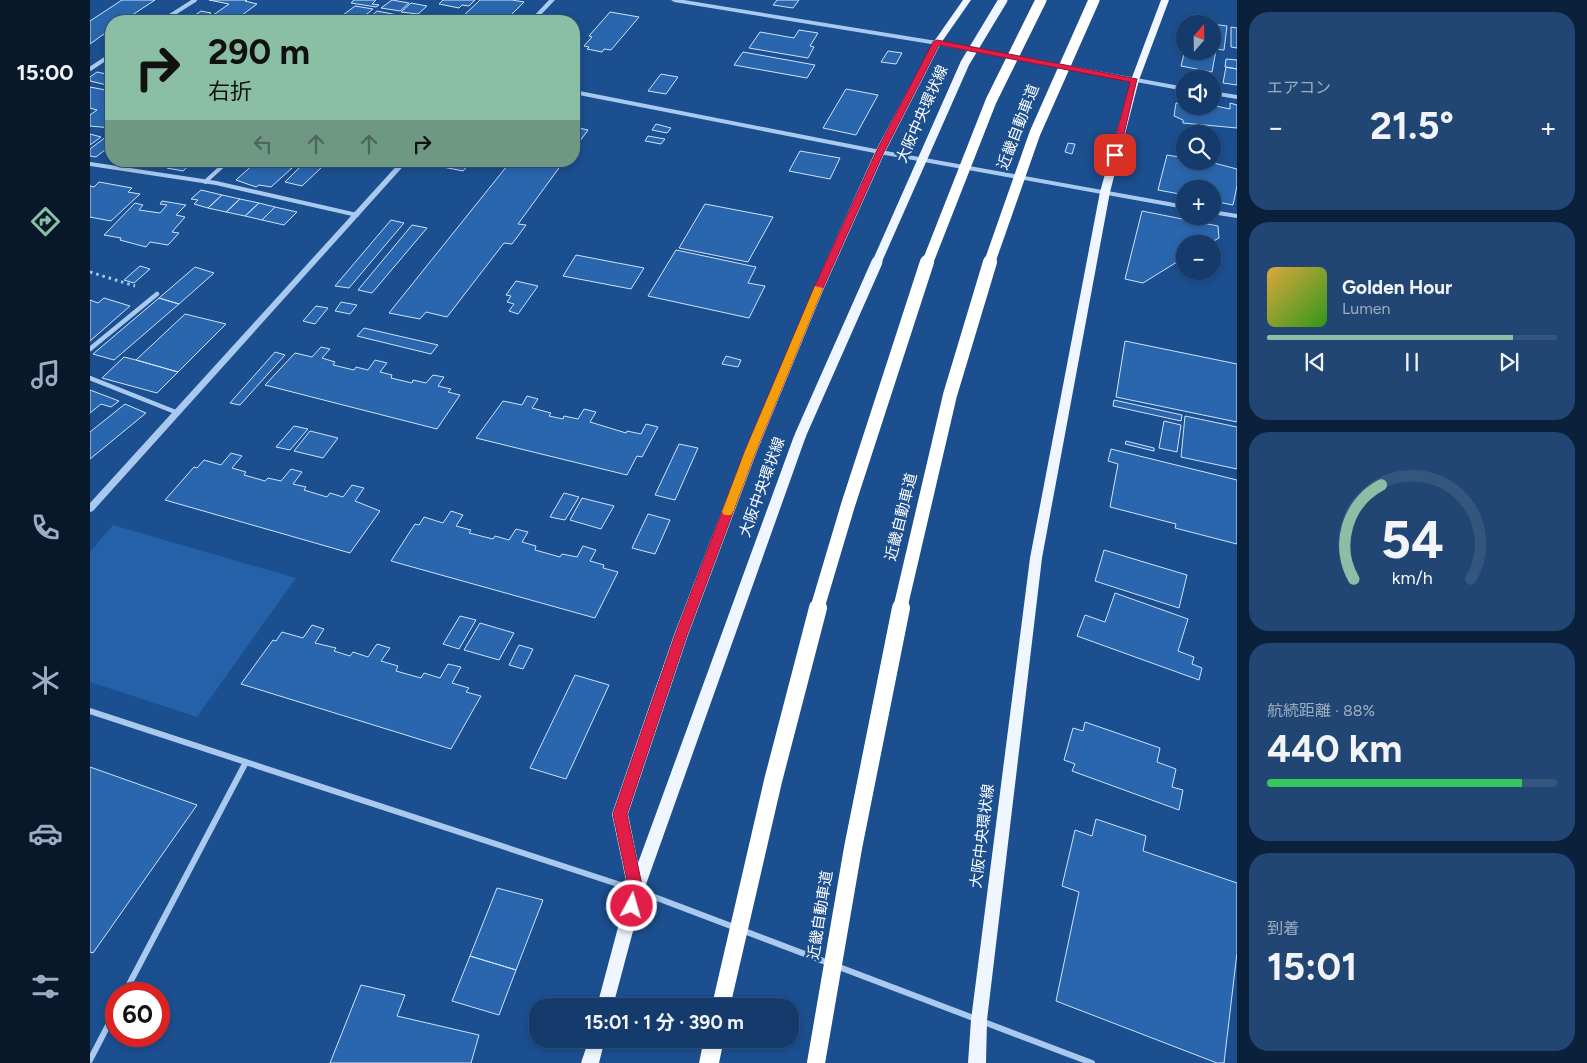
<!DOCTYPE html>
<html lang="ja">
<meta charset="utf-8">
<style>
body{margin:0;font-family:Figtree,"Noto Sans JP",sans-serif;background:#214673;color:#f1f3f6;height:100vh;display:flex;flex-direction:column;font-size:19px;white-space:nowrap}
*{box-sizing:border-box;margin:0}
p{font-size:16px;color:#9dadc1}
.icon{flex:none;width:28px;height:28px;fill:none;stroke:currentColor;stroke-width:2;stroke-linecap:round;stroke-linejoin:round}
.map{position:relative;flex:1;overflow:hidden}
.side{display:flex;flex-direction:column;gap:12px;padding:12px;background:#0b203b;width:350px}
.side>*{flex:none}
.top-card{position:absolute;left:15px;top:15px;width:475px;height:152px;border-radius:20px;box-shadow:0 2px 8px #0003,0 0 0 1px #33557e;background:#8abfa5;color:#111;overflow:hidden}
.needle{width:32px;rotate:20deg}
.tools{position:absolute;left:1086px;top:15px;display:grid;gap:10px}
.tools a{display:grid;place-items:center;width:45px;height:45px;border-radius:50%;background:#143b6b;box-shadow:0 2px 8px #0003,0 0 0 1px #33557e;font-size:25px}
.speed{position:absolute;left:15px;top:982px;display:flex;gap:10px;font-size:25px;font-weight:700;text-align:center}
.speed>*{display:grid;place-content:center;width:65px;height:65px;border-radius:50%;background:#143b6b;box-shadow:0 2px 8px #0003,0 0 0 1px #33557e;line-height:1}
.speed .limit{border:8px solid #d22;background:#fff;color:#111}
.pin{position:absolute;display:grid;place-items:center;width:42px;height:42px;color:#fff;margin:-21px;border-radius:10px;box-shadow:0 2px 8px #0006}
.me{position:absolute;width:55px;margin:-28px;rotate:6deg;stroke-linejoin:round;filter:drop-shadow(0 0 4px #0008)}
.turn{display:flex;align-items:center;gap:18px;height:105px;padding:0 20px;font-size:22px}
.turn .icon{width:65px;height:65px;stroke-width:2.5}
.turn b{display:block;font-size:35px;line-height:42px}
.lanes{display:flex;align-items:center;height:48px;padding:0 20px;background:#0003;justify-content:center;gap:25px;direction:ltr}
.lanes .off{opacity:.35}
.big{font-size:38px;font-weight:700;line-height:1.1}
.side .tile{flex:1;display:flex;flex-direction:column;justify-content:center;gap:8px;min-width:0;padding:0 18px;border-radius:20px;background:#214673}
.side .dial{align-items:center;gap:0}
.dial svg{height:130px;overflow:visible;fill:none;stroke:#33557e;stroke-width:7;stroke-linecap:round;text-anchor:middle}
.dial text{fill:#f1f3f6;stroke:none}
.song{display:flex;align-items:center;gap:15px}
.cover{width:60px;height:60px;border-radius:8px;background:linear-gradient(135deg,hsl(40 70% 55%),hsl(110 70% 35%))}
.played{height:5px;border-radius:2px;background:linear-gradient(90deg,#8abfa5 85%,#33557e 85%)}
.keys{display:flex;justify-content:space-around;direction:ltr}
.heat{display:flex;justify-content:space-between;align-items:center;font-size:28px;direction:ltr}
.charge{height:8px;border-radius:4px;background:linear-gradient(90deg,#34c759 88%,#33557e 0)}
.trip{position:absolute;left:439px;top:998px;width:270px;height:50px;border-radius:20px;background:#143b6b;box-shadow:0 2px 8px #0003,0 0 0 1px #33557e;font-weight:700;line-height:50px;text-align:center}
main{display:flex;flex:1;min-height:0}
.tabs{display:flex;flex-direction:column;width:90px;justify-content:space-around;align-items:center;background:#08182b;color:#9dadc1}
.tabs .icon{width:35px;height:35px}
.tabs .current{color:#8abfa5}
.tabs b{font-size:22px;color:#f1f3f6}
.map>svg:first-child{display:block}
.green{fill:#2461a8}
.building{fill:#2a66ad;stroke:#cfe3fa}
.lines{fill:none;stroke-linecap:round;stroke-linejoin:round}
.path{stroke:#a9c9ee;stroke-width:3;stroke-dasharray:2.5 4;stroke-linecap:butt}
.minor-far2{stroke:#a9c9ee;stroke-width:4}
.minor-far1{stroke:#a9c9ee;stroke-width:4.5}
.minor{stroke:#a9c9ee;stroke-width:6}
.tertiary{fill:#a9c9ee;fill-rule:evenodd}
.primary{fill:#f0f6ff;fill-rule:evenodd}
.motorway{fill:#fff;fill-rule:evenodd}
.primary-bridge-far1{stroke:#f0f6ff;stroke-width:9}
.primary-bridge{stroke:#f0f6ff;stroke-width:11}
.motorway-bridge-far2{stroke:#fff;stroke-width:11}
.motorway-bridge-far1{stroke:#fff;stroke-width:14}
.motorway-bridge{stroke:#fff;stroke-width:18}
.route{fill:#e11d48;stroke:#92132f}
.slow{fill:#f59e0b}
.labels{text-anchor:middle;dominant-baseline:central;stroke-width:5;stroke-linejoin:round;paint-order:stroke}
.street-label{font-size:15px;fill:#fff;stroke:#1b4f8f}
</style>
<main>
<nav class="tabs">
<b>15:00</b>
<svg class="icon current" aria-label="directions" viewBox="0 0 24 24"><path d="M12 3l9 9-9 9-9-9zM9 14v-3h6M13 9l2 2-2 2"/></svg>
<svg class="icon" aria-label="music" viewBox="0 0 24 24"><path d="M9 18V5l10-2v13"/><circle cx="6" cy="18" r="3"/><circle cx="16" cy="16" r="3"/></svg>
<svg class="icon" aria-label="phone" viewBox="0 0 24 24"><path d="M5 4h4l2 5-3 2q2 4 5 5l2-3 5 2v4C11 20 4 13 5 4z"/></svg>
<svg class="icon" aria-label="climate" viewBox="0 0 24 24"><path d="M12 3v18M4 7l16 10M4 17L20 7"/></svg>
<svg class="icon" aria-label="car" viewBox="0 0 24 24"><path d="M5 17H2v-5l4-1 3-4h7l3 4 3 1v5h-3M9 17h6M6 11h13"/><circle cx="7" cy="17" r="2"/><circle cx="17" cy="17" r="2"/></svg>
<svg class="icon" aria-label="filters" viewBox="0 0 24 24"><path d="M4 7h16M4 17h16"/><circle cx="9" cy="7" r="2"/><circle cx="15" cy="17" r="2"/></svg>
</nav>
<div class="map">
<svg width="1147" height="1063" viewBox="0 0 1147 1063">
<rect width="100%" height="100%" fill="#1b4f8f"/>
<!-- green -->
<path class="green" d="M23 525 206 578 107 717 0 682V552Z"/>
<!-- building -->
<path class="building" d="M32 0H65L33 21H21V29L0 44V21Z
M119 0H157L155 1 167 4 144 21H121L116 20 139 4Z
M264 0H286L282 4 289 5 286 7 261 3Z
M302 0 319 3 310 11 291 8Z
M353 0H385L379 6 372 5 369 8 349 4Z
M390 0H422L434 2 415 21 370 19Z
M687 0H709L703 8 683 5Z
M321 3 337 6 328 14 311 12Z
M265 6 283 9 272 18 253 15Z
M111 11 121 13 111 20 101 18Z
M287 11 323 18 319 21H276Z
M520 12 549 17 521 50 514 49 512 52 497 49 499 47 494 46 502 37 499 36Z
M255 15 270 18 266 21H247Z
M1122 24 1137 26 1134 50 1122 49Z
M1141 27 1147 28V48L1141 47Z
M709 30 728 33 720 46 724 47 718 58 659 48 670 32 704 38Z
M1122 49 1126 50 1122 72 1091 66 1095 50 1122 51Z
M798 51 812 53 806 64 791 62Z
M653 52 725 65 717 78 644 65Z
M1136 59 1147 60V69L1135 67Z
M1136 67 1147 69V85L1133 83Z
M7 72 21 75V86L0 81V77Z
M571 74 588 77 576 94 558 91Z
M0 87 21 91V128L0 126V115L7 110 0 108Z
M756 89 788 95 766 135 733 128Z
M1092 99H1095V106H1122V104H1126V106L1140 109V103L1147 105V128L1093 123V120L1084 116 1086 103 1091 104Z
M566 124 581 128 577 133 562 130Z
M484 127 498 130 484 149Z
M21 133V145L6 157 0 156V149Z
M0 134 11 137 0 145Z
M558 136 575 139 571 144 555 141Z
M978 143 985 144 982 154 975 152Z
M710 151 750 158 740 179 699 171Z
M1077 155 1095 158V161H1116L1147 169V186L1143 205 1122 201V189H1095V195L1068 190Z
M28 161H58L51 167Z
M85 161H104L93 171 77 168Z
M167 161H172L202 168 181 187 169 185 166 187 146 180Z
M172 161H209L202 168Z
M358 161H382L373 171 353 167Z
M421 161H474L428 224 436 225 422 244 414 243 357 317 336 312 330 319 299 313Z
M215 162 233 166 212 186 195 182Z
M9 182 42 188 38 192 50 194 21 221 0 217V186L4 187Z
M111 190 132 195 118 208 104 204 108 200 101 199Z
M132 195 150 199 136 212 118 208Z
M150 199 169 203 155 216 136 212Z
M72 201 96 205 86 215 95 217 82 232 89 233 78 245 60 242 56 247 30 240 31 238 14 235 45 203 53 205 49 210 70 213 77 205 70 204Z
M169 203 185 207 172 220 155 216Z
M615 204 683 217 658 262 589 248Z
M185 207 207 212 194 225 172 220Z
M1052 211 1128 226 1129 238 1118 244H1095V257L1053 283 1035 279Z
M301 220 314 223 259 288 245 286Z
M322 225 337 228 282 293 268 290Z
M586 250 666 267 658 283 675 286 659 318 558 296Z
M486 255 554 268 541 289 473 276Z
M50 266 60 269 44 283 34 280Z
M105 267 124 273 89 304 69 298Z
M426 281 448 286 428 314 419 311 424 304 417 302 421 296 416 295Z
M14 298 40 306 0 341V300L8 303Z
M69 298 89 304 24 360 3 354Z
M251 302 267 305 260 314 245 311Z
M226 306 238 308 225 324 213 321Z
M95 314 136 324 88 372 46 360Z
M274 328 348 345 341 354 267 336Z
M1035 341 1147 364V422L1026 397Z
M231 347 240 349 232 358 245 362 243 365 264 370 266 367 278 370 285 360 297 363 290 372 302 375 301 378 322 383 323 380 336 383 343 375 354 377 348 386 361 389 358 392 370 395 347 429 175 385 205 353 222 357Z
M185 352 195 355 150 405 140 403Z
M636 356 651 360 648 367 632 364Z
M34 357 46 360 88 372 67 393 12 378Z
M0 390 29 401 21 407 11 404 0 413Z
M437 396 448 399 442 408 461 413 459 416 473 419 474 416 488 419 494 409 506 412 500 422 536 433 537 431 551 434 556 424 568 427 552 457 547 456 537 475 386 438 413 401 432 405Z
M1024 400 1092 415 1091 421 1023 406Z
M35 404 56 413 0 459V432Z
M1095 416 1147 427V469L1091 457Z
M1074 421 1091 425 1087 452 1069 448Z
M204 426 218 429 200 450 186 447Z
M220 431 248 438 233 458 204 451Z
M1036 441 1064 448V451L1035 444Z
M589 444 608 448 585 500 565 495Z
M1021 449 1147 480V544L1085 528 1086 524 1020 507 1028 464 1018 461Z
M141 453 152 456 142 468 156 472 154 475 175 481 178 478 191 481 201 469 212 472 203 484 216 487 214 490 237 497 240 493 253 497 262 485 274 488 265 501 290 511 260 553 75 500 104 467 107 468 114 460 131 465Z
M474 493 489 497 475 520 460 517Z
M492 498 524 506 511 529 480 520Z
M361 511 373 515 366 526 381 530 379 533 403 539 405 536 419 540 426 529 438 532 432 542 446 546 445 550 470 557 472 554 487 557 493 546 506 550 500 561 514 565 513 568 528 572 505 618 301 561 325 524 329 525 334 517 353 523Z
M558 514 580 520 565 554 542 548Z
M1014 550 1097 575 1089 608 1005 581Z
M1025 593 1098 619 1088 651 1104 657 1102 664 1112 668 1109 680 987 636 995 615 1015 622Z
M370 616 386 620 369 649 353 644Z
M390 623 424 633 409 660 374 650Z
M222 625 234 629 225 643 246 648 244 651 260 656 263 652 278 657 287 644 300 648 291 661 308 666 306 671 331 678 334 673 350 678 358 664 371 667 362 683 379 688 376 692 391 696 361 749 151 684 183 640 186 641 192 632 213 638Z
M429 645 443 649 433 669 419 665Z
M485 675 519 685 476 779 440 768Z
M995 722 1070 748 1067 762 1086 769 1082 787 1093 790 1089 810 982 771 985 764 974 760 983 728 993 731Z
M0 767 107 805 3 953 0 952Z
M1006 819 1056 836 1053 851 1147 883V953L1134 1063H1127L966 1001 989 892 972 886 985 830 1002 836Z
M407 888 453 900 426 970 380 956Z
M380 956 426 970 409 1015 362 1001Z
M271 985 315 995 307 1016 389 1035 381 1063H240Z"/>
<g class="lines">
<!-- path -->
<path class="path" d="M0 272 45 286"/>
<!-- minor-far2 -->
<path class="minor-far2" d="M72 21 105 0
M0 69 21 55
M484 92 790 152 1095 207
M0 164 126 183 267 215
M115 182 138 161
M1122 212 1147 216"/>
<!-- minor-far1 -->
<path class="minor-far1" d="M0 349 67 294
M0 378 88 413"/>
<!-- minor -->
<path class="minor" d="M0 711 546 890 1002 1063
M34 994 156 762
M0 1060 26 1010"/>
<!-- tertiary -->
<path class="tertiary" d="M459 0H465L445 21H439Z
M581 0H594L847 41 1095 87V91L847 45 584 2Z
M1122 91 1147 95V99L1122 95Z
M311 161H318L3 511 0 512V503Z"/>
<!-- primary -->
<path class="primary" d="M873 0H881L851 43 795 152 734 288 667 451 598 635 538 814 548 863 704 436 710 432 714 433 716 436 554 890 523 1006H507L538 890 522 814 584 635 655 451 724 288 785 152 843 43Z
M1071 0H1079L1049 80 1020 192 952 558 897 1020 896 1063H878L881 1020 940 558 1010 192 1041 80Z
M499 1039H515L509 1063H491Z"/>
<!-- motorway -->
<path class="motorway" d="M614 1039H634L629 1063H609Z"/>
<!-- primary-bridge-far1 -->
<path class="primary-bridge-far1" d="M786 264 875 63 913 0"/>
<!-- primary-bridge -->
<path class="primary-bridge" d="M710 436 787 262"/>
<!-- motorway-bridge-far2 -->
<path class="motorway-bridge-far2" d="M837 264 901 101 951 0
M899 264 945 133 1004 0"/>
<!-- motorway-bridge-far1 -->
<path class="motorway-bridge-far1" d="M727 609 758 505 837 262
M810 609 860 395 900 262"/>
<!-- motorway-bridge -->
<path class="motorway-bridge" d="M631 1006 683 781 728 608
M726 1063 763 848 811 608"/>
</g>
<!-- route -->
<path class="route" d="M847 40 1047 79 1029 155 1025 157 1021 155 1040 82 849 45 794 152 733 288 666 451 597 635 537 814 553 890 547 910 542 912 537 910 535 906 539 890 523 814 585 635 655 451 724 288 786 152 843 42Z"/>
<!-- slow -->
<path class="slow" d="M725 286 733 288 666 451 643 512 641 515H634L632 512 655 451Z"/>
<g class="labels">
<!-- street labels -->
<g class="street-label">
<text transform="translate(832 114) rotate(-66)">大阪中央環状線</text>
<text transform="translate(928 127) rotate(-69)">近畿自動車道</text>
<text transform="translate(672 487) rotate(-70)">大阪中央環状線</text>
<text transform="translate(811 517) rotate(-76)">近畿自動車道</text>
<text transform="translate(892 836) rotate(-83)">大阪中央環状線</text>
<text transform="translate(730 915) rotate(-81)">近畿自動車道</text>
</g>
</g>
</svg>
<div class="tools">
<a><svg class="needle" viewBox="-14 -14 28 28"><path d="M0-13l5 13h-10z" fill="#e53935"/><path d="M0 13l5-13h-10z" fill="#9dadc1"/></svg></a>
<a><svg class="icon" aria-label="sound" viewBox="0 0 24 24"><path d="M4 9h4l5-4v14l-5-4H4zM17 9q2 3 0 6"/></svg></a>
<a><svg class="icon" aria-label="search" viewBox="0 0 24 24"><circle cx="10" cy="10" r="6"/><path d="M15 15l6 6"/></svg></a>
<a>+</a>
<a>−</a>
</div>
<div class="speed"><div class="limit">60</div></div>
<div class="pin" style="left:1025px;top:155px;background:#d93025"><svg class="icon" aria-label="arrive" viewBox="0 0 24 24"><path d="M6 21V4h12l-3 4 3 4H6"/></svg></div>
<svg class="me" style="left:542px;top:906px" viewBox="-20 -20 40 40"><circle r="17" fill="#e11d48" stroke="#fff" stroke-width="3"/><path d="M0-11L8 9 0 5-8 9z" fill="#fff"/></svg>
<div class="trip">15:01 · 1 分 · 390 m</div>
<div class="top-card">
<div class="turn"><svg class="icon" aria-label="right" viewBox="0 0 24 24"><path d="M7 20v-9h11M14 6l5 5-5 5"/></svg><div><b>290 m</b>右折</div></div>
<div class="lanes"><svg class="icon off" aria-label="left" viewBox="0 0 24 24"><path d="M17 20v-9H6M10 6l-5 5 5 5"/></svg><svg class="icon off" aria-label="ahead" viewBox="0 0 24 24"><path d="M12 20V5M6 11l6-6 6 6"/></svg><svg class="icon off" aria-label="ahead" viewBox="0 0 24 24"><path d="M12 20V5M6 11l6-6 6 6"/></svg><svg class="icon" aria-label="right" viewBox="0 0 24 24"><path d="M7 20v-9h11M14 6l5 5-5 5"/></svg></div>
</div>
</div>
<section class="side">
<div class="tile"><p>エアコン</p>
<div class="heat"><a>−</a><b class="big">21.5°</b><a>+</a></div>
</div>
<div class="tile">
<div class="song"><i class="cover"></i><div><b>Golden Hour</b><p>Lumen</p></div></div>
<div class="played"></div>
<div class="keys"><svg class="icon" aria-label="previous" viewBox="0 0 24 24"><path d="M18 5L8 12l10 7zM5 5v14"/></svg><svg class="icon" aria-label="pause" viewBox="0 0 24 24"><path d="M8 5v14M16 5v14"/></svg><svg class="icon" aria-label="next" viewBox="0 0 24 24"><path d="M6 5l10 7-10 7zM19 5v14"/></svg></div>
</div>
<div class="tile dial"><svg viewBox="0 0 100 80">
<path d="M14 69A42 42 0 1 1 86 69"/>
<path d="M14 69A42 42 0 0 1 31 11" stroke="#8abfa5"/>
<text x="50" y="56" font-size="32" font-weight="700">54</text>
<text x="50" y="72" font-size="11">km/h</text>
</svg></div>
<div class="tile"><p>航続距離 · 88%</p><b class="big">440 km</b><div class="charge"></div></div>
<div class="tile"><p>到着</p><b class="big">15:01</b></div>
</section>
</main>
